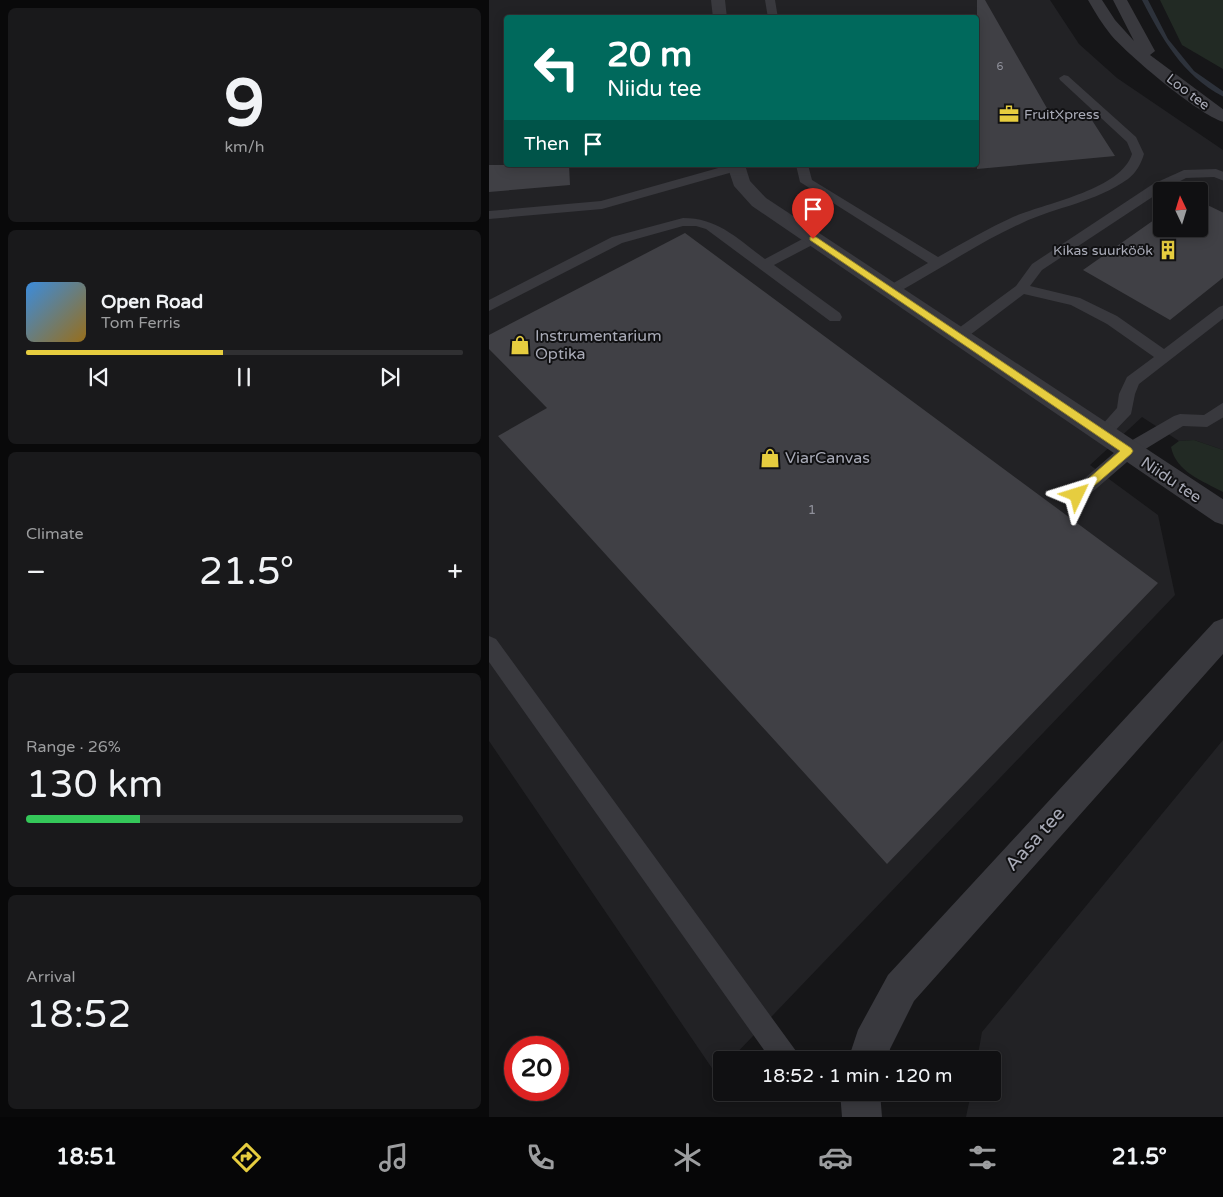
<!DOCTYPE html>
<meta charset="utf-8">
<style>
body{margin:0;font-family:"Varela Round",sans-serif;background:#19191b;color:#f1f3f6;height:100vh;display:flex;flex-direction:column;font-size:19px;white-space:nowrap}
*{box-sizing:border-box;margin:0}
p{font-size:16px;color:#9c9d9f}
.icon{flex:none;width:28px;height:28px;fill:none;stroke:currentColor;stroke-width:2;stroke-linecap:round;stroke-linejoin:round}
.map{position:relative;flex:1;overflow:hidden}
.panel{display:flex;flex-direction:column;gap:8px;padding:8px;background:#09090a;width:489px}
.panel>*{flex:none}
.top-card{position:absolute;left:15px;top:15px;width:475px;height:152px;border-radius:5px;box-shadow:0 2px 12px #0003,0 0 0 1px #303032;background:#00695c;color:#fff;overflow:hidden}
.needle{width:32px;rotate:356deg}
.buttons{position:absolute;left:664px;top:182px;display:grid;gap:10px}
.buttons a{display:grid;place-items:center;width:55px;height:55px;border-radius:5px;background:#101012;box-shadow:0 2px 12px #0003,0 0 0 1px #303032;font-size:25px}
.speed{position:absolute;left:15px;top:1036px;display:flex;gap:10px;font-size:25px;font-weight:700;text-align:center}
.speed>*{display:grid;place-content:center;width:65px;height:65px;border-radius:50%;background:#101012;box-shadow:0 2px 12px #0003,0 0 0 1px #303032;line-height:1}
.speed .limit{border:8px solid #d22;background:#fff;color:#111}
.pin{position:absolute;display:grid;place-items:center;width:42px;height:42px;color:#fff;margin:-51px -21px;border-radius:50% 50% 50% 0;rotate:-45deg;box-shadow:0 0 5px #0007}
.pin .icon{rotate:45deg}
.me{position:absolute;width:55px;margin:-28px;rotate:49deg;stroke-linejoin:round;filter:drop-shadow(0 0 4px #0008)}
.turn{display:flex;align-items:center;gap:18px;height:105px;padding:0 20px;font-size:22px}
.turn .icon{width:65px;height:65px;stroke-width:2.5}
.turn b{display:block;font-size:35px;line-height:42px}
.then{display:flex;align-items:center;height:48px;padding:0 20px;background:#0003;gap:10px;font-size:19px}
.big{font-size:38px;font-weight:600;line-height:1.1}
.panel .widget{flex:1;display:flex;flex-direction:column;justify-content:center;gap:8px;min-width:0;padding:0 18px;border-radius:8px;background:#19191b}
.panel .dial{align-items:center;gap:0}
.dial b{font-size:65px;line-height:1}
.song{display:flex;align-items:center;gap:15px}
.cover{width:60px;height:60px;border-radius:8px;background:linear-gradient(135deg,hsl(210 70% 55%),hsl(40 70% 35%))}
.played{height:5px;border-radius:2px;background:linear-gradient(90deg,#e6cd3f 45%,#303032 45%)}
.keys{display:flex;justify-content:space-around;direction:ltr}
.heat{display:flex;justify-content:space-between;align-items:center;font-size:28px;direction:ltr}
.charge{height:8px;border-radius:4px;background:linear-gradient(90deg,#34c759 26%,#303032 0)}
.trip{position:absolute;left:224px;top:1051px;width:288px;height:50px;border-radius:5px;background:#101012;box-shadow:0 2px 12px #0003,0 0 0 1px #303032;font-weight:600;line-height:50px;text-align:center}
.tabs{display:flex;height:80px;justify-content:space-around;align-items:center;background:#060607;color:#9c9d9f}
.tabs .icon{width:35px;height:35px}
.tabs .selected{color:#e6cd3f}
.tabs b{font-size:22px;color:#f1f3f6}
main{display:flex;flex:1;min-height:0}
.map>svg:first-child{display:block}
.built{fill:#222225;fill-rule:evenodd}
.green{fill:#222a24}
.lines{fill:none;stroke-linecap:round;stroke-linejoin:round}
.stream{fill:#2d323b;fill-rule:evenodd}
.building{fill:#404045}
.service{fill:#39393e;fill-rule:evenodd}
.minor{fill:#39393e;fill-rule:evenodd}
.tertiary{fill:#39393e;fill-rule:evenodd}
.route{fill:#e6cd3f;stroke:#968529}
.labels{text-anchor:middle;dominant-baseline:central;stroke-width:4;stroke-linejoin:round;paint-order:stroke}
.far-number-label{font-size:11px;fill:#8f909a}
.far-street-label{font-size:14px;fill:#a9abb7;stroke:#111113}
.far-poi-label{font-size:14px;fill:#a9abb7;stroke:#111113;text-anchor:start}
.number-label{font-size:14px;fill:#8f909a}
.poi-label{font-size:16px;fill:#a9abb7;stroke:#111113;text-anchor:start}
.street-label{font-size:16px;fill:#a9abb7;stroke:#111113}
.near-street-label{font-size:19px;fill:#a9abb7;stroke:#111113}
</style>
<main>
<section class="panel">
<div class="widget dial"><b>9</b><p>km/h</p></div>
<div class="widget">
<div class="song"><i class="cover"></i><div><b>Open Road</b><p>Tom Ferris</p></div></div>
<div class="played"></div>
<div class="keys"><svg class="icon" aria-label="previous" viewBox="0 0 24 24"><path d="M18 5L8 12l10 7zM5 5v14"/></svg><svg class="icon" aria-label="pause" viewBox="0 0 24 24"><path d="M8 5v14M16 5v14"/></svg><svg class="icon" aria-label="next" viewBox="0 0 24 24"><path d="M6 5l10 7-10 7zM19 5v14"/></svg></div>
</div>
<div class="widget"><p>Climate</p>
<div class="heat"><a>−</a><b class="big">21.5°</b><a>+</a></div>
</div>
<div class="widget"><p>Range · 26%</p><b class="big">130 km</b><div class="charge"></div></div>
<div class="widget"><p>Arrival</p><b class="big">18:52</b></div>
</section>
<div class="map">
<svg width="735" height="1117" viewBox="0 0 735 1117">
<rect width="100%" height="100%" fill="#161618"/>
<!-- built -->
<path class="built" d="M0 0H561L590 44 628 78 734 150V450L705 440 690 441 653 417 601 465 669 515 686 595 241 1060H232V1069L227 1074 0 741ZM18 18H488V165H18ZM672 191H710V229H672Z
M734 740V1117H477L482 1093 502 1092V1060H488L493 1032Z"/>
<!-- green -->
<path class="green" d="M671 0H734V69L693 45Z
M705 440 734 450V492C714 481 687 472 682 447L690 441Z"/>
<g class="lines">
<!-- stream -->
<path class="stream" d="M653 0H659L679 39 705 71 735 92V97C693 75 674 40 653 0Z"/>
</g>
<!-- building -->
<path class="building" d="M488 0H496L563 117 599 114 626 156 488 169Z
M0 165H80L81 185 0 192Z
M710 201 735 213V277L681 320 594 270 672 215V229H710Z
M196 233 669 583 398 864 9 436 58 408 0 349V335Z"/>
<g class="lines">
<!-- service -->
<path class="service" d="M276 0H286L289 18H279Z
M575 75 579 76 647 137 655 154C652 164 647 173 639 179 607 202 567 207 533 223 489 243 448 271 406 294H396L394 291 396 288 439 263 311 182 307 165H319L323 180 449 257C474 243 498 229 524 217 556 203 632 190 643 154L638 142 571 80 570 78Z
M240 165H252L253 167 251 170 113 209 0 219V211L112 201Z
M727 169 735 172V181L725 177 697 178 674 190 553 270 541 286 591 298 628 316 675 349 730 307 735 305V318L650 384 646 394 642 414 619 438 613 440 607 438 605 434 628 408 630 394 638 377 665 357 618 324 582 305 535 294 473 341 468 342 463 341 460 337 463 333 527 286 543 264 664 184 695 170Z
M194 218C229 218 249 239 276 259L319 236H329L331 239 329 242 285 265 351 313 353 317 351 321H341L217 229 207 226H194L133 243 0 311V300L123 237Z
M735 402V417L718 427 694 426 645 456 594 500 588 502 582 500 579 495 582 490 633 446 685 416 691 414 715 415Z
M0 636 7 639 307 1051 311 1060H282L0 662Z"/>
<!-- minor -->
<path class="minor" d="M222 0H236L238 18H224Z
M238 165H256L261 181 277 198 735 500V525L726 522 263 206 245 186Z
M735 618V653L425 1001 401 1049 399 1060H359L369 1030 399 975 725 622Z
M351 1092H391L393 1117H353Z"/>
<!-- tertiary -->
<path class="tertiary" d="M599 0H613L626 20 645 41 624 0H638L666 51 661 55 735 110V122C711 116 639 55 622 35 613 24 606 12 599 0Z"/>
</g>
<!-- route -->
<path class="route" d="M321 237H327L642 448 644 451 642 454 591 498H584L582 495 584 492 631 451 321 240Z"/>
<!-- icons -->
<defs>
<symbol id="office-bare" viewBox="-9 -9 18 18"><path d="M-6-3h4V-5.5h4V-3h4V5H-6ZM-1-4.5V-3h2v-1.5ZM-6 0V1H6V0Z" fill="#e6cd3f" stroke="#111113" stroke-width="2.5" paint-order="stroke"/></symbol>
<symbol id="building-bare" viewBox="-9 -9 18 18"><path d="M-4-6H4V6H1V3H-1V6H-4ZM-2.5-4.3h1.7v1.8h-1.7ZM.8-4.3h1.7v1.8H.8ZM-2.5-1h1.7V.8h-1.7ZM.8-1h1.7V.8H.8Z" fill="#e6cd3f" stroke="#111113" stroke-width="2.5" paint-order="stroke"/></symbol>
<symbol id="shop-bare" viewBox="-9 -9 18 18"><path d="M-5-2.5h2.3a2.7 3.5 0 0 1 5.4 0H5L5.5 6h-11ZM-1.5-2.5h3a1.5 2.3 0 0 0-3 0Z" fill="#e6cd3f" stroke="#111113" stroke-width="2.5" paint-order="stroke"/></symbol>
</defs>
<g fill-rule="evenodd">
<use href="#office-bare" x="506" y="100" width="28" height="28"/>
<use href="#building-bare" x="665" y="236" width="28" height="28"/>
<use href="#shop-bare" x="17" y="331" width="28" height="28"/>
<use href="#shop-bare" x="267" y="444" width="28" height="28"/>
</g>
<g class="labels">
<!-- far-number labels -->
<g class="far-number-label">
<text x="511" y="66">6</text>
</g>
<!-- far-street labels -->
<g class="far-street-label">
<text transform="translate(699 92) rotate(37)">Loo tee</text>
</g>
<!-- far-poi labels -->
<g class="far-poi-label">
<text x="535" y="114">FruitXpress</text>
<text x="664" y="250" text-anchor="end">Kikas suurköök</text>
</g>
<!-- number labels -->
<g class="number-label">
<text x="323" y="509">1</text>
</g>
<!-- poi labels -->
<g class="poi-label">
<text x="46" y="336">Instrumentarium<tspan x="46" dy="18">Optika</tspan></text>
<text x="296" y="458">ViarCanvas</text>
</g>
<!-- street labels -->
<g class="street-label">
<text transform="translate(682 480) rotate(34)">Niidu tee</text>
</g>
<!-- near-street labels -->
<g class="near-street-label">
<text transform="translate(546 839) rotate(-48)">Aasa tee</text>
</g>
</g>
</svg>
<div class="buttons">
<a><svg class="needle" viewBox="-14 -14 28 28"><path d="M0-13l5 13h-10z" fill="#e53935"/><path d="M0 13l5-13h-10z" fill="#9c9d9f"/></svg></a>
</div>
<div class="speed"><div class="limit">20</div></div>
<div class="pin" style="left:324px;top:239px;background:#d93025"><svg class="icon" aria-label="arrive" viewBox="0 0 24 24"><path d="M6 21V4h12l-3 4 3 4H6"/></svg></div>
<svg class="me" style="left:588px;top:495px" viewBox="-20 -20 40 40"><path d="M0-17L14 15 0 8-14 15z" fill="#e6cd3f" stroke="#fff" stroke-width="4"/></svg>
<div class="trip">18:52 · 1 min · 120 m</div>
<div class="top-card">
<div class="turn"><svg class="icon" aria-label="left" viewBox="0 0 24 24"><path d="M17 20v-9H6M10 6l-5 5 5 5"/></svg><div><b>20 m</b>Niidu tee</div></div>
<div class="then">Then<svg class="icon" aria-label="arrive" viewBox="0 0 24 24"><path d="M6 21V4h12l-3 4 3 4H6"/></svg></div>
</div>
</div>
</main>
<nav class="tabs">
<b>18:51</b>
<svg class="icon selected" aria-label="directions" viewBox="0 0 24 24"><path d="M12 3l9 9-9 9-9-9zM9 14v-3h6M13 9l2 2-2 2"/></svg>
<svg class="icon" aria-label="music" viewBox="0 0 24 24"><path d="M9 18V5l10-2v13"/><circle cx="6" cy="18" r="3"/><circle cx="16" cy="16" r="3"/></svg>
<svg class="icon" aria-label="phone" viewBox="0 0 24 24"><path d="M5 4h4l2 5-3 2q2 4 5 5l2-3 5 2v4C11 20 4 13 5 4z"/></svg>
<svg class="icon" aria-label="climate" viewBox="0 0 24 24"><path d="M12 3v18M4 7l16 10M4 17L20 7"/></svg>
<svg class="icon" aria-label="car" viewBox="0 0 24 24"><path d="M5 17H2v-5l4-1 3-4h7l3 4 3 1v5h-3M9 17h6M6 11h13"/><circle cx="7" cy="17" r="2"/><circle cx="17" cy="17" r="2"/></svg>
<svg class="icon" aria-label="filters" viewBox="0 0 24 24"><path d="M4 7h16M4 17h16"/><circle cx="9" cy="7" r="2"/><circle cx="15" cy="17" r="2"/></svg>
<b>21.5°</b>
</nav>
